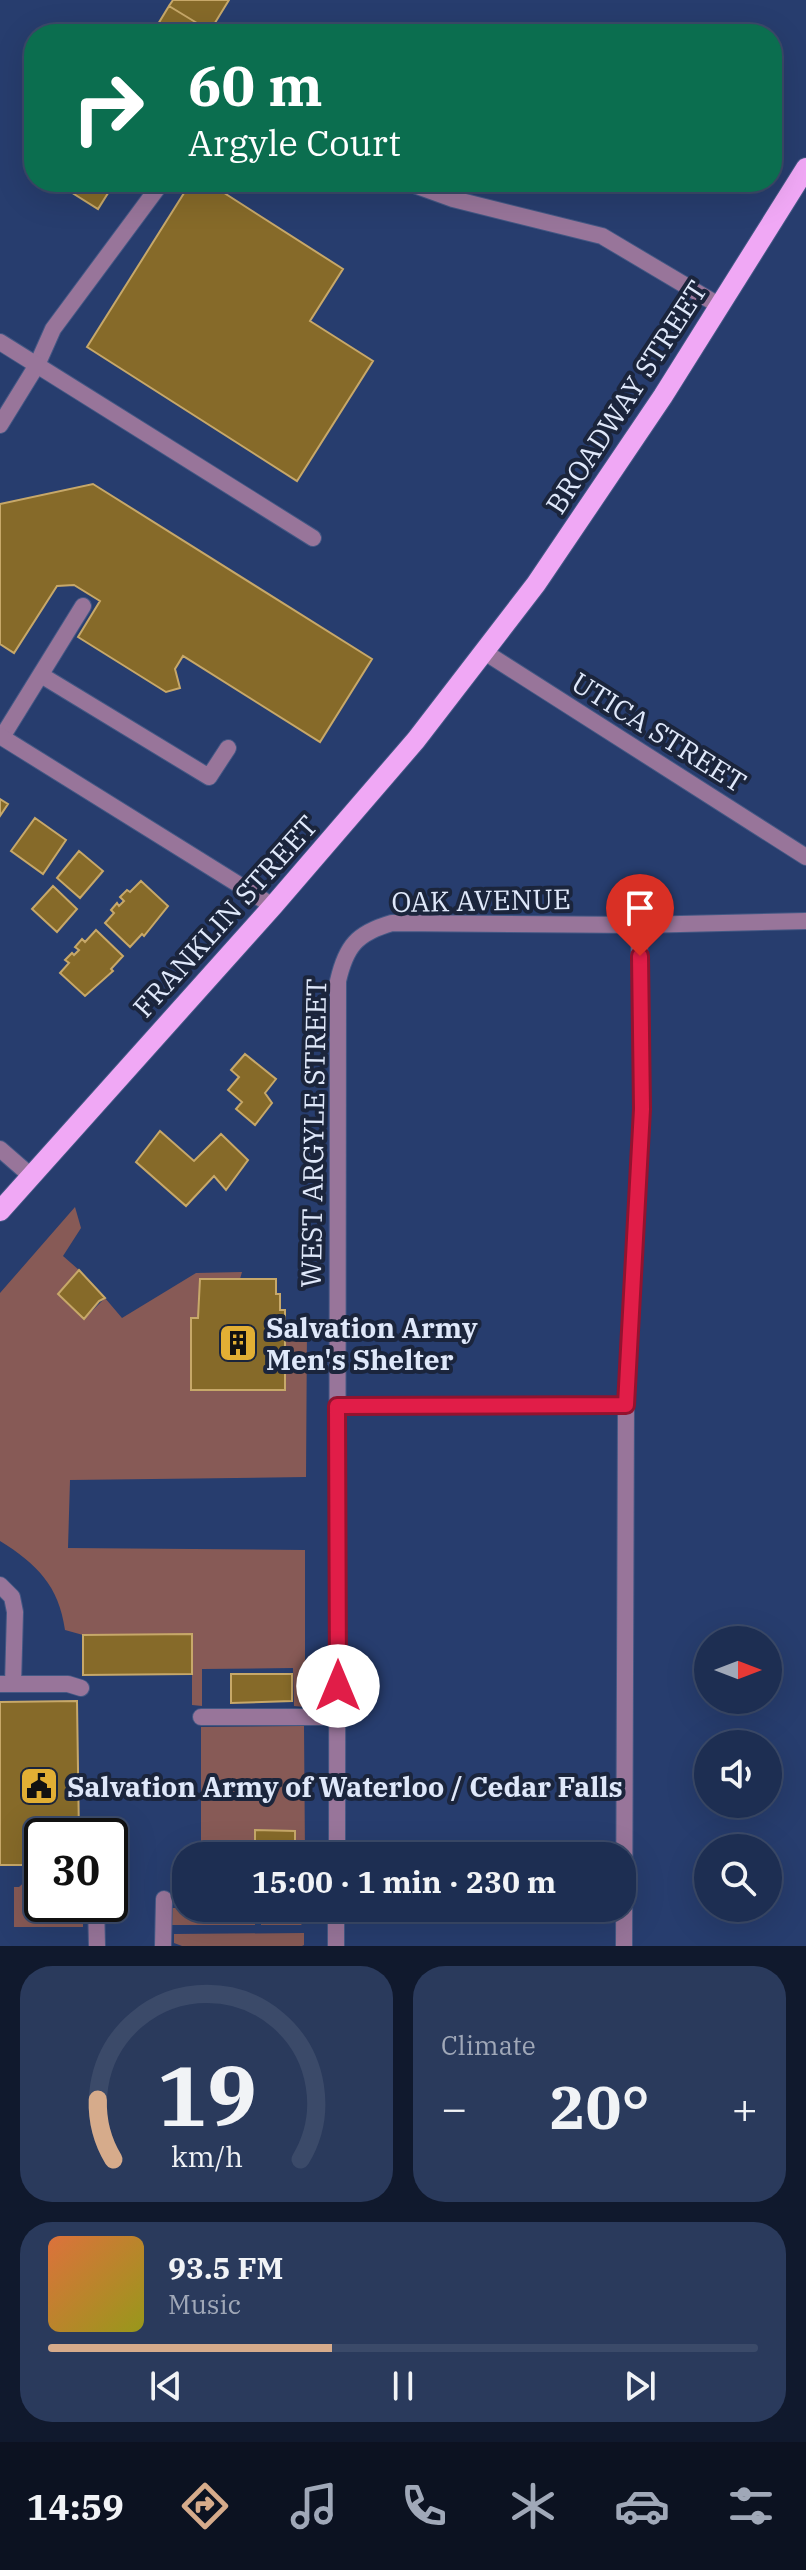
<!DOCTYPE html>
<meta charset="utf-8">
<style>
body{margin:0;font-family:"IBM Plex Serif",serif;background:#2a3a5c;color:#f1f3f6;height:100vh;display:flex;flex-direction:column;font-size:30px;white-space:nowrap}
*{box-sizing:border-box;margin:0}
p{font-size:26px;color:#a0a8b8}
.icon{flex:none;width:44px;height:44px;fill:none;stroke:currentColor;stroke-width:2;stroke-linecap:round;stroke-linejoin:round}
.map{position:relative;height:1946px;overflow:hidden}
.drawer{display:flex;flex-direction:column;gap:20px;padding:20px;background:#10192d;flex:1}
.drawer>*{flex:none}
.hud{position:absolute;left:24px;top:24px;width:758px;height:168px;border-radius:32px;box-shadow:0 8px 32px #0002,0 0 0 2px #3b4a69;background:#0b6e4f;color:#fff;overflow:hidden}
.needle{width:52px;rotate:90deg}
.tools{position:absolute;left:694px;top:1626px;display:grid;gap:16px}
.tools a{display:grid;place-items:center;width:88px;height:88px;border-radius:50%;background:#1d2e52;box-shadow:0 8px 32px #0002,0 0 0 2px #3b4a69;font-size:40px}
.speed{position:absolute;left:24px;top:1818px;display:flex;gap:16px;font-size:40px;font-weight:700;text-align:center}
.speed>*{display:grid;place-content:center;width:104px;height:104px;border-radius:50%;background:#1d2e52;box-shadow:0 8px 32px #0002,0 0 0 2px #3b4a69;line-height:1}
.speed .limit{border:4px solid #111;border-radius:12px;background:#fff;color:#111}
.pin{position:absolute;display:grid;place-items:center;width:68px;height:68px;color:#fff;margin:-82px -34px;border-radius:50% 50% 50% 0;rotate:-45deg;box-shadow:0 0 8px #0007}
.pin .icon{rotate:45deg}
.me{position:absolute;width:88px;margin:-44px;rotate:0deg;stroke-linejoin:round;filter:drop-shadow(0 0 6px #0008)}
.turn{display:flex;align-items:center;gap:28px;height:168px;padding:0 32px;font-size:36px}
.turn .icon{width:104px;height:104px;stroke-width:2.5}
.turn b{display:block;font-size:56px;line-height:68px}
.big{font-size:60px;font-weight:700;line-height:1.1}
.drawer .widget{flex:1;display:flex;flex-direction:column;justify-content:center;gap:12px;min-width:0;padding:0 28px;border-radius:32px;background:#2a3a5c}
.drawer .dial{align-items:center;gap:0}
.dial svg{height:208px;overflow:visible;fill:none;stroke:#3b4a69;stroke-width:7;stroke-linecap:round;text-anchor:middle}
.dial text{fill:#f1f3f6;stroke:none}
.song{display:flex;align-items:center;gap:24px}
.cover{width:96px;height:96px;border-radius:12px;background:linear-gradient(135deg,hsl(20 70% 55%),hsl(60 70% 35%))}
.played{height:8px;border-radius:4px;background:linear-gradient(90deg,#d6ab8b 40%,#3b4a69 40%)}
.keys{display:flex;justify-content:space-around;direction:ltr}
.heat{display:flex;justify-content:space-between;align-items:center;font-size:44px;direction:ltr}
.drawer .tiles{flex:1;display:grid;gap:20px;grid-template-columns:1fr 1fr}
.widget:last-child{grid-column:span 2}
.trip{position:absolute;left:172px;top:1842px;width:464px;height:80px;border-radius:32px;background:#1d2e52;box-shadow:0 8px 32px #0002,0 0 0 2px #3b4a69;font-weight:700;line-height:80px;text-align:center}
.tabs{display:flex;height:128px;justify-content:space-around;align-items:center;background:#0c1221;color:#a0a8b8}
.tabs .icon{width:56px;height:56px}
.tabs .current{color:#d6ab8b}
.tabs b{font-size:36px;color:#f1f3f6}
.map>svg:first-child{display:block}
.green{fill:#875a56}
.building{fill:#866a29;stroke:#c7a869;stroke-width:2}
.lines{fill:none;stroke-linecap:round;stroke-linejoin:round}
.lane-casing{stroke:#445884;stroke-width:18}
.street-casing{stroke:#445884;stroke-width:18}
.primary-casing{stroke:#445884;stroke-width:22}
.lane{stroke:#98759a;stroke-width:16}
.street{stroke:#98759a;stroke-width:16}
.primary{stroke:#f0a8f5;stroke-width:20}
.route-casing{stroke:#92132f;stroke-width:20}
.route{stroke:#e11d48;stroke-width:14}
.labels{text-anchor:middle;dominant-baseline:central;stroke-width:8;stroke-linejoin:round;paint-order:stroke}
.street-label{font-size:28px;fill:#dfe8fa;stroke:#1b253c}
.poi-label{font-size:28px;font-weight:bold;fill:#dfe8fa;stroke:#1b253c;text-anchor:start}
</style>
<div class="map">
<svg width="806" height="1946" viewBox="0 0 806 1946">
<rect width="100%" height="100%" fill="#273d6e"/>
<!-- green -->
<path class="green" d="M75 1207 81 1228 63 1256 79 1270 58 1294 84 1319 105 1298 122 1318 196 1273 242 1272 240 1279H200L198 1318H191V1390H285V1328L307 1327 306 1477 70 1480 68 1548 305 1550V1707L294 1706 293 1668 202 1669V1706L192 1705V1634L83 1635 65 1630C59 1586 37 1564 0 1541V1293Z
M304 1726 305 1856H295L294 1831H255V1848L249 1847V1851H201V1727Z
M37 1871H42V1904H83V1927H14V1887H19Z
M172 1908H255V1925H172Z
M261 1908H306V1919L301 1925H261Z
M304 1933V1945L302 1946H182L174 1943V1934Z"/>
<!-- building -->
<path class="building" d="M173 0H229L210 31 169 6Z
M169 6 210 31 208 34H152Z
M59 182H115L98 209 58 184Z
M191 182H207L343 269 310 321 373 361 297 481 87 347Z
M93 484 372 659 320 742 183 656 175 669 180 688 166 692 78 637 100 601 74 585 57 586 14 653 0 644V504Z
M0 799 8 804 0 816Z
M35 818 66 840 43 874 11 851Z
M79 851 103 871 80 898 57 878Z
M141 881 168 906 144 936 142 934 130 947 105 923 114 913 111 910 117 903 119 906 124 901 120 897 127 890 130 892Z
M53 886 77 909 57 932 32 909Z
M96 930 123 956 111 969 113 971 85 996 60 973 69 963 65 960 72 953 74 955 79 950 75 947 82 939 85 942Z
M245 1054 276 1079 265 1093 272 1103 255 1125 236 1109 242 1102 228 1090 239 1077 231 1070Z
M160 1131 194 1161 221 1134 248 1160 226 1190 214 1176 186 1206 136 1162Z
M79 1270 105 1298 99 1301 84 1319 58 1294Z
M200 1279H276V1294H280V1310H285V1390H191V1318H198Z
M192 1634V1674L83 1675V1635Z
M231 1674H292V1701L231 1703Z
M77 1701 79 1836H42V1865H0V1702Z
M255 1830 295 1831V1856H249V1847L255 1848Z"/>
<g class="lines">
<defs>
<path id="lane" d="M406 182 453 199 602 236 720 306
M37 365 53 329 162 182
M41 675 209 777 228 748
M2 737 83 606
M0 1149 31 1176
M0 1585 12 1597 15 1612 13 1684
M0 1684H68L81 1688
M201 1717H338
M96 1904 97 1946
M163 1946 164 1899
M624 1946 626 1405 642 1109 639 925"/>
<path id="street" d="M0 342 313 538
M0 425 37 365
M483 651 806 857
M0 736 273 906
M337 1406 626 1405
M337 1856 338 981C346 946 357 933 392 923L639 925 806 921
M336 1946V1908"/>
<path id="primary" d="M0 1211 273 906 416 740 536 584 663 396 806 168"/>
</defs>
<!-- lane casing -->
<use href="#lane" class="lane-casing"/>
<!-- street casing -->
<use href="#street" class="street-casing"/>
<!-- primary casing -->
<use href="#primary" class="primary-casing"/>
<!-- lane -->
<use href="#lane" class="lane"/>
<!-- street -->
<use href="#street" class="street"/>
<!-- primary -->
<use href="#primary" class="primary"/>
</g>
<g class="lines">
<defs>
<path id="route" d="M338 1686 337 1406 626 1405 642 1109 640 956"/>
</defs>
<!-- route casing -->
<use href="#route" class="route-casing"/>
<!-- route -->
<use href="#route" class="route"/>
</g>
<!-- icons -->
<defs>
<symbol id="building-square" viewBox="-11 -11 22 22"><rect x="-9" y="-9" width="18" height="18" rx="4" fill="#e2af34" stroke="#1b253c"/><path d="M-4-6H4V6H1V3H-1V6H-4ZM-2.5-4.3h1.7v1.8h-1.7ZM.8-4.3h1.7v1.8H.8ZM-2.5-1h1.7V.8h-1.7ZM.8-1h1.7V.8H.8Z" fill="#111"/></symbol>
<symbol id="civic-square" viewBox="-11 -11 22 22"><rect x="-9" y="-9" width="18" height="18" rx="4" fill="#e2af34" stroke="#1b253c"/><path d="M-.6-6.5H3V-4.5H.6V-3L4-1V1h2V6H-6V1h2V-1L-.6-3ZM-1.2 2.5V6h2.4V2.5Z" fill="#111"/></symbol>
</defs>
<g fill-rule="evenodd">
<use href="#building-square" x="216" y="1321" width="44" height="44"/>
<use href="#civic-square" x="17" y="1764" width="44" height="44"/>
</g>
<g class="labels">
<!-- street labels -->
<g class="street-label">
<text transform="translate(626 397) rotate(-57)">BROADWAY STREET</text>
<text transform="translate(659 732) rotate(32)">UTICA STREET</text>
<text transform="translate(481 900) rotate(-1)">OAK AVENUE</text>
<text transform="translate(225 916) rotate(-48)">FRANKLIN STREET</text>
<text transform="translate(313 1133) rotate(-89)">WEST ARGYLE STREET</text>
</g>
<!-- poi labels -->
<g class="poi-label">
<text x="266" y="1327">Salvation Army<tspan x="266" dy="32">Men's Shelter</tspan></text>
<text x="67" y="1786">Salvation Army of Waterloo / Cedar Falls</text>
</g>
</g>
</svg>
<div class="tools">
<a><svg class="needle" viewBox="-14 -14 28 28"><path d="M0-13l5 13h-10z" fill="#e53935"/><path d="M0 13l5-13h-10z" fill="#a0a8b8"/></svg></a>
<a><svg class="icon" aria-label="sound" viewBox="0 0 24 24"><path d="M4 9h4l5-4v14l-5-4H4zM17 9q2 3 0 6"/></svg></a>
<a><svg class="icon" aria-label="search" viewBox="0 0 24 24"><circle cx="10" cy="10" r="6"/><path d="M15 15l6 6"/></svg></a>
</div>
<div class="speed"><div class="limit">30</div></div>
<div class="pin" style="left:640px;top:956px;background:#d93025"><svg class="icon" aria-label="arrive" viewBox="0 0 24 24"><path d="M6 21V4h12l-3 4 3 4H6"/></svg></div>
<svg class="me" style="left:338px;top:1686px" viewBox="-20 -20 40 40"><circle r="19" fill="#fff"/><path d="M0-13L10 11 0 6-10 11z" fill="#e11d48"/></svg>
<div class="trip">15:00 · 1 min · 230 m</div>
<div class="hud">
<div class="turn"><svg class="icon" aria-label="right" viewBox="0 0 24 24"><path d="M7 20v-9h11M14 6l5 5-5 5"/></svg><div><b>60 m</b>Argyle Court</div></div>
</div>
</div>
<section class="drawer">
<div class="tiles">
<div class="widget dial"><svg viewBox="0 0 100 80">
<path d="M14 69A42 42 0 1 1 86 69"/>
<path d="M14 69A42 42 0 0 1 8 46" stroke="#d6ab8b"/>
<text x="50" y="56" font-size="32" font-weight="700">19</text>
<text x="50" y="72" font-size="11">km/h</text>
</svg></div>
<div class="widget"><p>Climate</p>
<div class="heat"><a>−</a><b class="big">20°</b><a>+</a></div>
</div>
<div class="widget">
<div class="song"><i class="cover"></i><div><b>93.5 FM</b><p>Music</p></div></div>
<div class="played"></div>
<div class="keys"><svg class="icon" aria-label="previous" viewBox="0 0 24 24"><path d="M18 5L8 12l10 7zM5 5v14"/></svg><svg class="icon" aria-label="pause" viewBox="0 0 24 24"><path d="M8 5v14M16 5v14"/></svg><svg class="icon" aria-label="next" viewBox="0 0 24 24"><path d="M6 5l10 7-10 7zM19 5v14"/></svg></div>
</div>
</div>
</section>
<nav class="tabs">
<b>14:59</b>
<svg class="icon current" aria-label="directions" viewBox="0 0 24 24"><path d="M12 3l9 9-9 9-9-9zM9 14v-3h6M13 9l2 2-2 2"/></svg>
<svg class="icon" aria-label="music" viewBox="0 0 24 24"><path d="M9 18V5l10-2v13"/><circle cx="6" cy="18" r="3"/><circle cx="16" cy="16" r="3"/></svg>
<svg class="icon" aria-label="phone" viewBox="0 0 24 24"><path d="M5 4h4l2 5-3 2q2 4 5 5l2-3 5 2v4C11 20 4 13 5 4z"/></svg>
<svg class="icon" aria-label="climate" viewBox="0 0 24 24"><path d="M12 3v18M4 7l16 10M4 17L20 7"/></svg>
<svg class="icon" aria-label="car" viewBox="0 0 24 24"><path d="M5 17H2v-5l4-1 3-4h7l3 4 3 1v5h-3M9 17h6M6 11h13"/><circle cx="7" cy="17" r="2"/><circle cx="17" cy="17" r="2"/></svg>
<svg class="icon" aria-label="filters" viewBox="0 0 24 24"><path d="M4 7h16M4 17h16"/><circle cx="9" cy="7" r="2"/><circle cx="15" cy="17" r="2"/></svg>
</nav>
